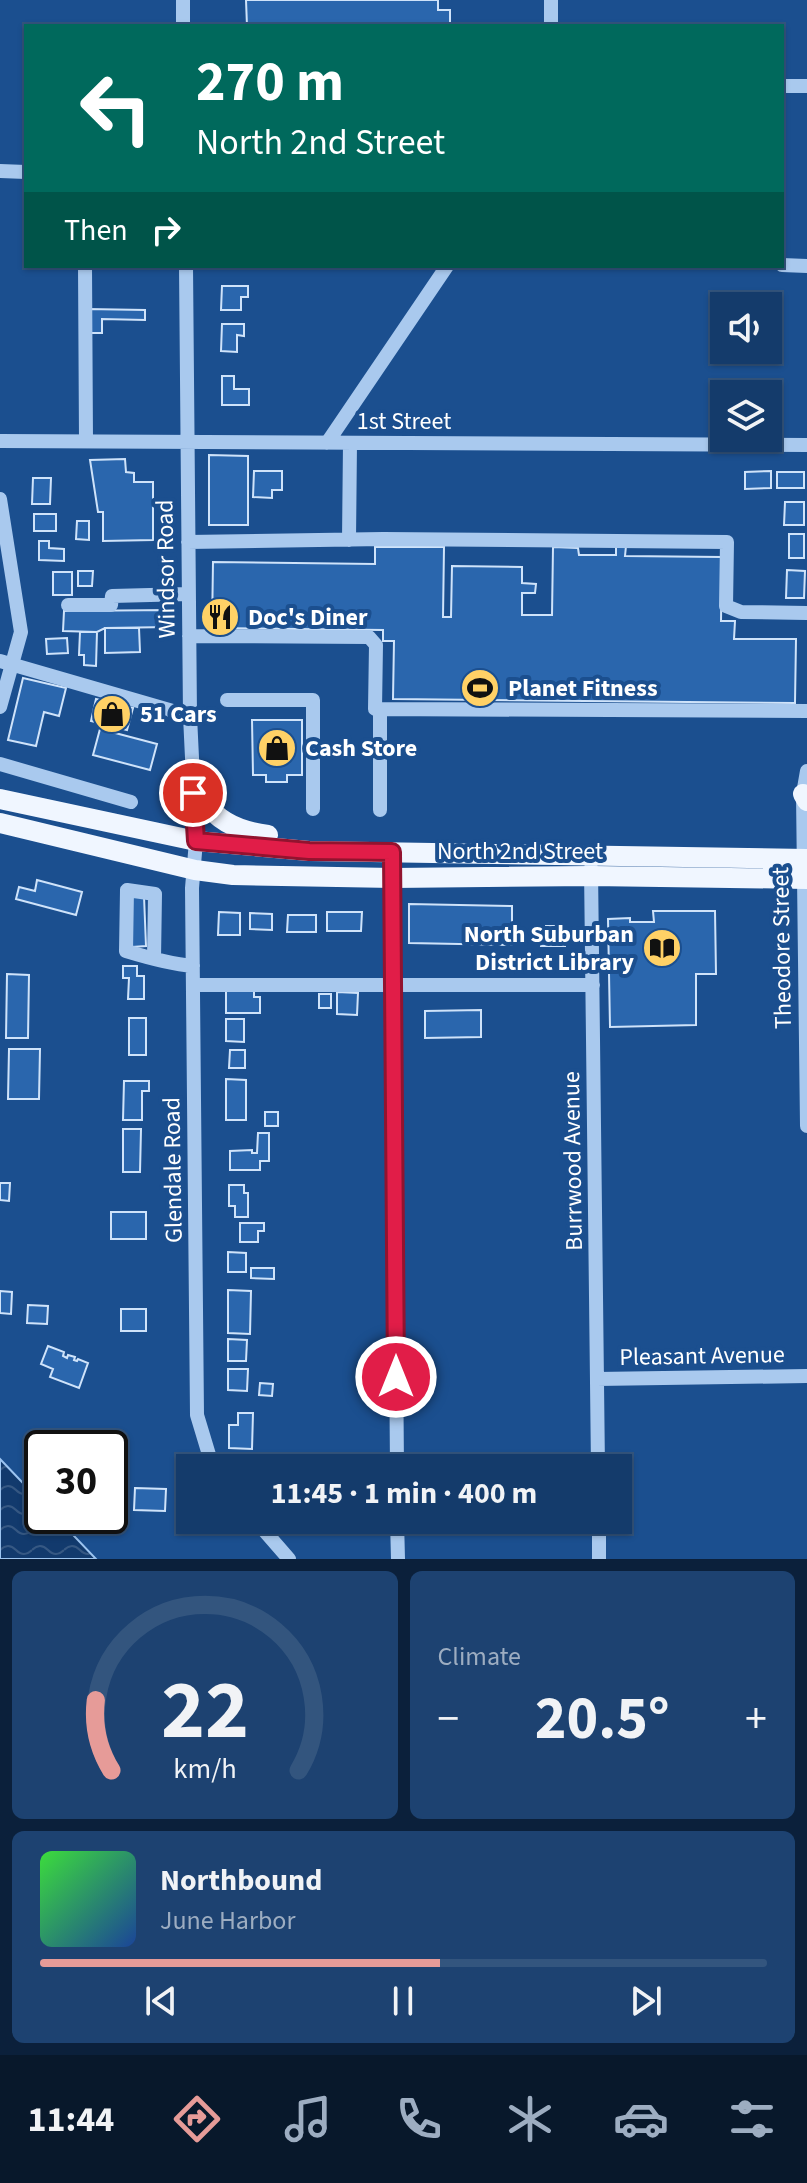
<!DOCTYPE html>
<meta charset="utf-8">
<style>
body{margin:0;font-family:"Source Sans 3",sans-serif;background:#1d4271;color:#f1f3f6;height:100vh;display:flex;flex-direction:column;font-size:30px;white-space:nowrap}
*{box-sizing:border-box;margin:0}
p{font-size:26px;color:#9dadc1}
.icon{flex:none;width:44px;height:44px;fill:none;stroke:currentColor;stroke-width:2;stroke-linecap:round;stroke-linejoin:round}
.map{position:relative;height:1559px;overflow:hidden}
.sheet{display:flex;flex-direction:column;gap:12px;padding:12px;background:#0b203b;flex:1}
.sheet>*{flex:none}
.guide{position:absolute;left:24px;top:24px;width:760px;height:244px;border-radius:0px;box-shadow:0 2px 6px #0004,0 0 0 2px #33557e;background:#00695c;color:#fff;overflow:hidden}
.fabs{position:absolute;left:710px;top:292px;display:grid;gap:16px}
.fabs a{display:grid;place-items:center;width:72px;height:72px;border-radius:0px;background:#143b6b;box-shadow:0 2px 6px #0004,0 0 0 2px #33557e;font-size:40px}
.speed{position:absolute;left:24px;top:1430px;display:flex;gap:16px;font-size:40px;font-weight:700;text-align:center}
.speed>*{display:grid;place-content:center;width:104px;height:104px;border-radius:50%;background:#143b6b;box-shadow:0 2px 6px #0004,0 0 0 2px #33557e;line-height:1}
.speed .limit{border:4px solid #111;border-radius:12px;background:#fff;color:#111}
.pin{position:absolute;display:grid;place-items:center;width:68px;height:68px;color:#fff;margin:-34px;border:4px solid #fff;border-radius:50%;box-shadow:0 2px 8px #0007}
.me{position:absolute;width:88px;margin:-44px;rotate:0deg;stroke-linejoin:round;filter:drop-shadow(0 0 6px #0008)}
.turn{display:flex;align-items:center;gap:28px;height:168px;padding:0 40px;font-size:36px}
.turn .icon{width:104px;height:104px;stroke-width:2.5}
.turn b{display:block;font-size:56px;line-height:68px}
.then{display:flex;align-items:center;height:76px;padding:0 40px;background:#0003;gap:16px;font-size:30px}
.big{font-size:60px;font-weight:700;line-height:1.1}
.sheet .widget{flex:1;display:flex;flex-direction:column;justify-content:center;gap:12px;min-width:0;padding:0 28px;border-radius:12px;background:#1d4271}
.sheet .dial{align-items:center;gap:0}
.dial svg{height:208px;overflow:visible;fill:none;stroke:#33557e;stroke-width:7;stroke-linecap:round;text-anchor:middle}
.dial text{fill:#f1f3f6;stroke:none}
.song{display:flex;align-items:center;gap:24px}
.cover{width:96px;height:96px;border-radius:12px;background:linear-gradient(135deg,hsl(120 70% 55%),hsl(220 70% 35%))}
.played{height:8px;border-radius:4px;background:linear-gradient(90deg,#e69b98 55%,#33557e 55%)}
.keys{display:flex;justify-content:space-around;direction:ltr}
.heat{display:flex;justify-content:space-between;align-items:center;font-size:44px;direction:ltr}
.sheet .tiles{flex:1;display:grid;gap:12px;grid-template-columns:1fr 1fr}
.widget:last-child{grid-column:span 2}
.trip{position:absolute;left:176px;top:1454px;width:456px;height:80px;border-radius:0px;background:#143b6b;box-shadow:0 2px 6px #0004,0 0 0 2px #33557e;font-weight:700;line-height:80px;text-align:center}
.dock{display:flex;height:128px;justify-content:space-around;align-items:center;background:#08182b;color:#9dadc1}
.dock .icon{width:56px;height:56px}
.dock .on{color:#e69b98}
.dock b{font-size:36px;color:#f1f3f6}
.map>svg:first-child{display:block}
.water{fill:url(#water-waves);stroke:#9cc4f0;stroke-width:2}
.building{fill:#2a66ad;stroke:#cfe3fa;stroke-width:2}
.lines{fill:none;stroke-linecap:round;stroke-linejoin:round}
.minor{stroke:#a9c9ee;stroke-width:14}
.major{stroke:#f0f6ff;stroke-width:20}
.route-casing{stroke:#92132f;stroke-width:20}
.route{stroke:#e11d48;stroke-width:14}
.labels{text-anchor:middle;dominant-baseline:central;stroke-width:8;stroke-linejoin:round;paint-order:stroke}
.street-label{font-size:24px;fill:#fff;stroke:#1b4f8f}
.poi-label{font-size:24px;font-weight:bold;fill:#fff;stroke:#1b4f8f;text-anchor:start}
</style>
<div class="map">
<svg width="807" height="1559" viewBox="0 0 807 1559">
<defs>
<pattern id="water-waves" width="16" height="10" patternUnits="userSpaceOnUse" patternTransform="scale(2)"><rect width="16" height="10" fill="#123a6d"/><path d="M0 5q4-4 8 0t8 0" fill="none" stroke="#365883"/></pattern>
</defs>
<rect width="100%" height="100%" fill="#1b4f8f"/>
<!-- water -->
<path class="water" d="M0 1459 42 1503V1516H55L96 1559H0Z"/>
<!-- building -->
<path class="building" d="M246 0H438V10H450V26H247Z
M222 286H248V297H241V310H221Z
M87 309 145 310V320L102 319V333H87Z
M222 324H244V336L237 335V352L221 351Z
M222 376H234V389H249V405H222Z
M209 455 248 456V525H209Z
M125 459 126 472 134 473V482H153V540L103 541V512H98L90 460Z
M254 471H282V490H272V498L253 497Z
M771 471V488L745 489V472Z
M777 472H804V488H777Z
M33 478H51L50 504H32Z
M785 502H804V525H784Z
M34 514H56V531H34Z
M77 521H89V540L76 539Z
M789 534H804V558H789Z
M39 541H49V548L64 549V561L39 560Z
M616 546H626L625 556 722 557 721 621H735L734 639H796L795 703 393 699 394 641H383V630L212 628 213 562 375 564V547H444L443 617H451L452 566 522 567V583L536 584 535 593H522V615H552L553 547 578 548 579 555H616Z
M787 570 805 571 804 598H786Z
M78 571H93L92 586H78Z
M53 572H72V595H53Z
M170 610V627L105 628 97 632 63 631 64 611Z
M105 628H139L140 652 105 653Z
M80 632H97L96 666 84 665V655H79Z
M67 638 68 653 47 654 46 639Z
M23 678 66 688 59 716 44 712 36 746 8 740Z
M96 699 133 708 127 730 91 721Z
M252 720H302V775H287V782H266V775H253Z
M100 729 157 744 150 770 93 755Z
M37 880 82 892 76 915 16 899 19 887 35 891Z
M144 896 146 946 132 947 130 897Z
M409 904 512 906V945L409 943Z
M653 911H715L716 974H696V1025L610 1027 608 919 630 918V922H654Z
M219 912 240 913V935H218Z
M327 912H362L361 931H327Z
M250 913 272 914V930L250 929Z
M288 915H316V932H287Z
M546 926H565V946H541L542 932H545Z
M123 966H137V976H144V999H128L129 978H123Z
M7 974 29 975 28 1038H6Z
M226 990H254V997H260V1013H226Z
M337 992 358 993 357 1015 337 1014Z
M319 994H331V1008H319Z
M481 1010V1037L425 1038V1011Z
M129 1018H146V1055H129Z
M226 1019H244V1042L226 1041Z
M9 1049H40L39 1099H8Z
M230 1050H245V1068H229Z
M226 1079 246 1080V1120H226Z
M124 1081H149V1091H142V1120H123Z
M265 1112H278V1126H265Z
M123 1129H141L140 1172H123Z
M258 1133H269V1161H260V1170H230V1151L252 1150V1153H257Z
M0 1183H10L9 1201 0 1200Z
M229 1185H244V1193H248V1217H235V1206H229Z
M111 1212H146V1239H111Z
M240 1223H264V1231H258V1242H240Z
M228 1252 246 1253V1272H228Z
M251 1268H274V1279L251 1278Z
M228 1290 251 1291 250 1334 228 1333Z
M0 1291 12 1292 11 1314 0 1313Z
M28 1305 48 1306 47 1324 27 1323Z
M121 1309H146V1331H121Z
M228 1339 247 1340 246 1361H228Z
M48 1346 64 1352 63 1356 67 1358 68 1355 75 1357 74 1360 77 1361 78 1359 88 1363 79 1388 50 1377 53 1369 41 1364Z
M228 1369H248L247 1391 228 1390Z
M260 1383 273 1384 272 1396 259 1395Z
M238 1413H253L252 1449 229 1448V1425H238Z
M135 1488 166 1489 165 1511 134 1510Z"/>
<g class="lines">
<!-- minor -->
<path class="minor" d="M183 0V26
M551 0V26
M782 86H807
M0 171 26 172
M782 265 807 266
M85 266 86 441
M186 266 190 716 196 841 192 888 197 1415 213 1468
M0 441 807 445
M327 443 447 266
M0 499 21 632 0 707
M349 540 350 443
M188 542 383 539 727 542 726 606 741 612 807 613
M68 605H111L112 596 188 594
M189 636 369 637 376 645 375 709 807 711
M0 661 190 716
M227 700H313V809
M0 764 131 802
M807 771 803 794 807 1126
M380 810V709
M392 852 397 1468
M591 868 598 1468
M154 959 155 894 127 890 126 951C149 958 170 964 193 966
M193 985H593
M597 1379 807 1376
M255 1520 289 1559
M397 1520 398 1559
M599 1520V1559"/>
<!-- major -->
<path class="major" d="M191 769C196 780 200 794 207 804 220 824 245 832 268 835
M803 794 807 801
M0 799 196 841 309 851 807 859
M0 823 195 870 233 875 393 878 592 876 807 879"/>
</g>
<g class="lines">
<defs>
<path id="route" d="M193 793 196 841 309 851 392 852 396 1377"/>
</defs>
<!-- route casing -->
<use href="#route" class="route-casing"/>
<!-- route -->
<use href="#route" class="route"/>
</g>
<!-- icons -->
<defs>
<symbol id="restaurant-disc" viewBox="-11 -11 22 22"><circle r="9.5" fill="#ffd166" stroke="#1b4f8f"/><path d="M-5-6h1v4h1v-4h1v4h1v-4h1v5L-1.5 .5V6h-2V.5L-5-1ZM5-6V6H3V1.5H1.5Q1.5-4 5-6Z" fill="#111"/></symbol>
<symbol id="stadium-disc" viewBox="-11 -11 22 22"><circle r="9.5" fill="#ffd166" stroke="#1b4f8f"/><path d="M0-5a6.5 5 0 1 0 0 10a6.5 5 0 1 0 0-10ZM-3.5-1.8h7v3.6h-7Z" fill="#111"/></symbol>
<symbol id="shop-disc" viewBox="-11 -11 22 22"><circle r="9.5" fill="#ffd166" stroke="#1b4f8f"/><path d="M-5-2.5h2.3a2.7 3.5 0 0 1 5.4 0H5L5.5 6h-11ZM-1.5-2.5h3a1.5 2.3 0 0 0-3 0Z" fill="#111"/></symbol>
<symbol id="library-disc" viewBox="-11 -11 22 22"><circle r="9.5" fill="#ffd166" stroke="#1b4f8f"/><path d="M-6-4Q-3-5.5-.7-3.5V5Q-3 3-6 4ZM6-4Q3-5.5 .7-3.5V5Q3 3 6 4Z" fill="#111"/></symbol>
</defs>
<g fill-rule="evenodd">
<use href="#restaurant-disc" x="198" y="595" width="44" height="44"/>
<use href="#stadium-disc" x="458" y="666" width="44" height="44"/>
<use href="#shop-disc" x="90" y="692" width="44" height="44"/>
<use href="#shop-disc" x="255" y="726" width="44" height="44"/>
<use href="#library-disc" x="640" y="926" width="44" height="44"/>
</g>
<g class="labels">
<!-- street labels -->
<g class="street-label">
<text x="404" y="421">1st Street</text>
<text transform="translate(166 569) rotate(-91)">Windsor Road</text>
<text x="520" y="851">North 2nd Street</text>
<text transform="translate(782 948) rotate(-91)">Theodore Street</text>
<text transform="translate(573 1161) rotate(-91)">Burrwood Avenue</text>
<text transform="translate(173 1170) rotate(-91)">Glendale Road</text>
<text transform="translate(702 1356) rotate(-1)">Pleasant Avenue</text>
</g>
<!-- poi labels -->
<g class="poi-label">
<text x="248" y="617">Doc's Diner</text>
<text x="508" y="688">Planet Fitness</text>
<text x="140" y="714">51 Cars</text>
<text x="305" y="748">Cash Store</text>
<text x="634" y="934" text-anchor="end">North Suburban<tspan x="634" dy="28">District Library</tspan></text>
</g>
</g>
</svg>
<div class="fabs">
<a><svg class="icon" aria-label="sound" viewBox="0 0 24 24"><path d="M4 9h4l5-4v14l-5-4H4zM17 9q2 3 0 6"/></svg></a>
<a><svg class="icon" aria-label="layers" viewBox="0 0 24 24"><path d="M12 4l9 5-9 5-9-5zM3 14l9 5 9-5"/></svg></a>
</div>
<div class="speed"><div class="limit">30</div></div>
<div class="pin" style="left:193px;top:793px;background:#d93025"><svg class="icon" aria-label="arrive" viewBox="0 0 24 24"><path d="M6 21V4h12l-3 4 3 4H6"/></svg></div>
<svg class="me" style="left:396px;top:1377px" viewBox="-20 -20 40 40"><circle r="17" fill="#e11d48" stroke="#fff" stroke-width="3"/><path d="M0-11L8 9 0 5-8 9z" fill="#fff"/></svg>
<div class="trip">11:45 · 1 min · 400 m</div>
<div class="guide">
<div class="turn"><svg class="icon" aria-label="left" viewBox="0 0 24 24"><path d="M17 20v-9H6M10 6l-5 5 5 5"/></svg><div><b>270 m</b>North 2nd Street</div></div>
<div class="then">Then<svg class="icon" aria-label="right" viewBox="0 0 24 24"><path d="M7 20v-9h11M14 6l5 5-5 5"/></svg></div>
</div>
</div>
<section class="sheet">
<div class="tiles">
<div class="widget dial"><svg viewBox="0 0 100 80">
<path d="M14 69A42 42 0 1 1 86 69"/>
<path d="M14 69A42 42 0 0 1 8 42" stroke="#e69b98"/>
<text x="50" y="56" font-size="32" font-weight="700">22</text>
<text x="50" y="72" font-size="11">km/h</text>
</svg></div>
<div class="widget"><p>Climate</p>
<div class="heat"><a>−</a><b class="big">20.5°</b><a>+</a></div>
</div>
<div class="widget">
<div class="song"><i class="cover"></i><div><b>Northbound</b><p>June Harbor</p></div></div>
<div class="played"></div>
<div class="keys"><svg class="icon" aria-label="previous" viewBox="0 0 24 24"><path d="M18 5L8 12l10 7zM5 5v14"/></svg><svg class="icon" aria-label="pause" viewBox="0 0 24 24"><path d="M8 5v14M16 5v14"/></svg><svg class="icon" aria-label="next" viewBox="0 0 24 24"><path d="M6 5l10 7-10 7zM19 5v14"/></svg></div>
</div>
</div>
</section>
<nav class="dock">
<b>11:44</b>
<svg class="icon on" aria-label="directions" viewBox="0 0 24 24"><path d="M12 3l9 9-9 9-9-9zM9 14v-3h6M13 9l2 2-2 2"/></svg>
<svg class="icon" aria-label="music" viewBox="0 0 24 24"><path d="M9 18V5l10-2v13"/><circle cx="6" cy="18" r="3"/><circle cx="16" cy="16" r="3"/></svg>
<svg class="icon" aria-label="phone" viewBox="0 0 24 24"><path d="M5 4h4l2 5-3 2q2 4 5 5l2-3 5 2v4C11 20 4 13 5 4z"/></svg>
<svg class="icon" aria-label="climate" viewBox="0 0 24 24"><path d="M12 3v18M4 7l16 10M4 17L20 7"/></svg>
<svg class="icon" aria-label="car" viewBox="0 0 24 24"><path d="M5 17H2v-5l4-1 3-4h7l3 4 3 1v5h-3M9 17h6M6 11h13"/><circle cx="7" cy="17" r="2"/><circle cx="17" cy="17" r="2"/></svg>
<svg class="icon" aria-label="filters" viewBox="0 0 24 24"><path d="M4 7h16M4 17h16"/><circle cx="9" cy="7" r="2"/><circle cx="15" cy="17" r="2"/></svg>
</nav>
